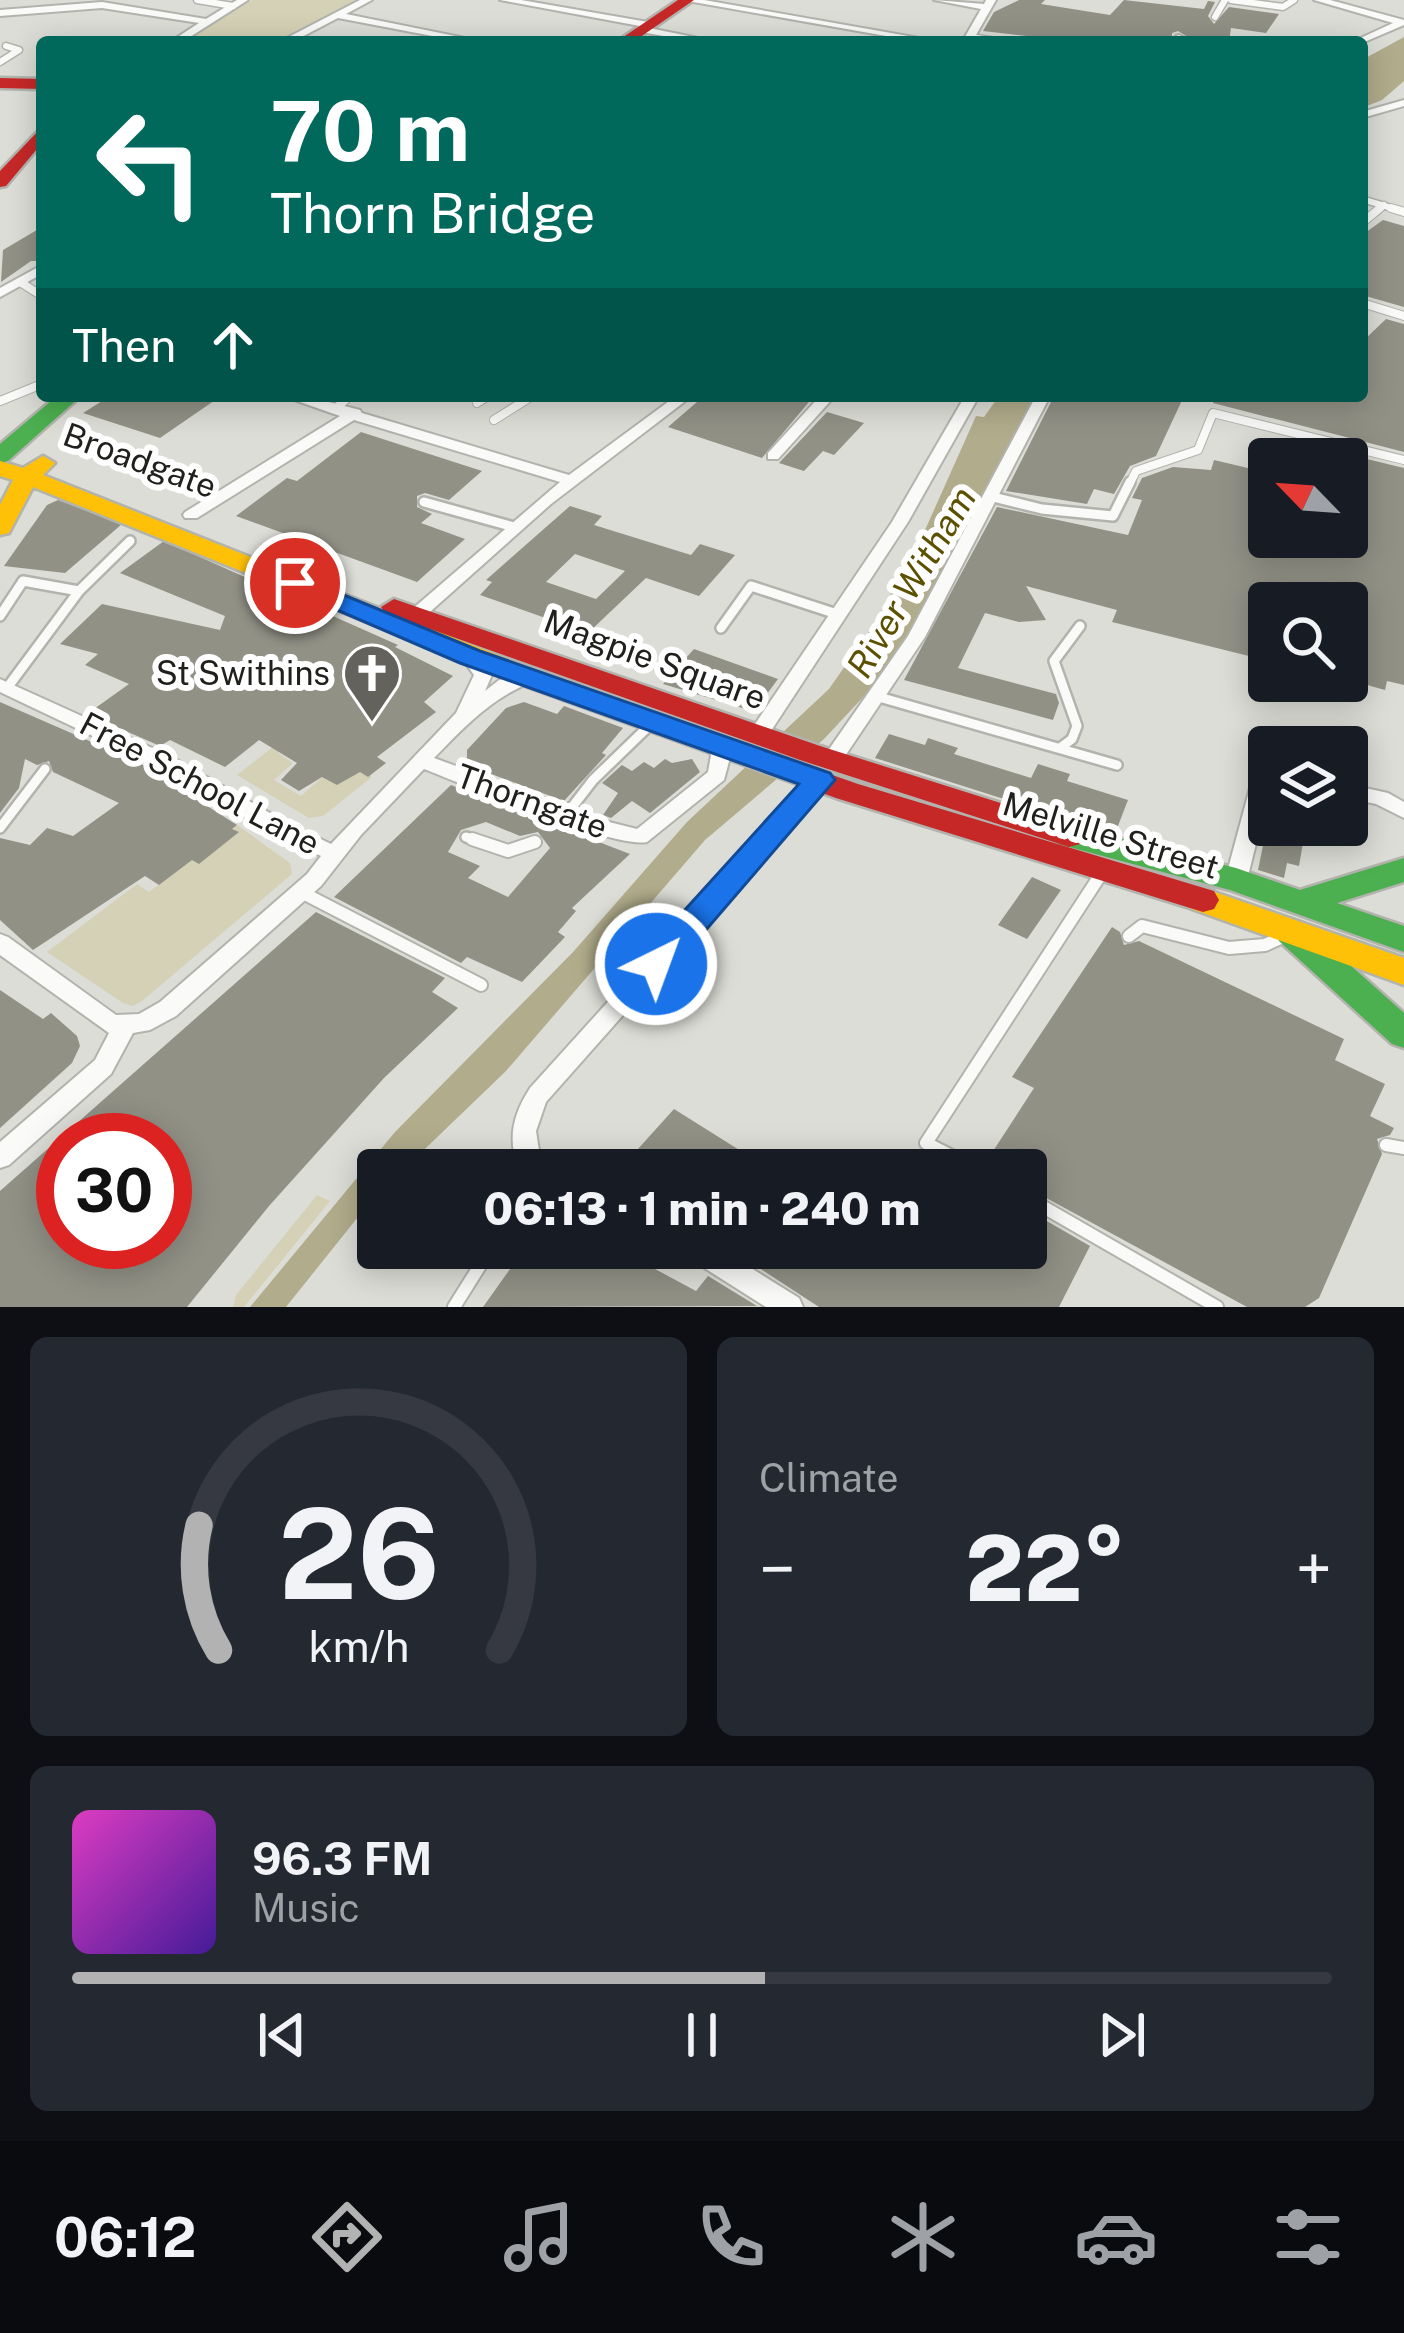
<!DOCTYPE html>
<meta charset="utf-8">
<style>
body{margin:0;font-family:"Public Sans",sans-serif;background:#242831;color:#f1f3f6;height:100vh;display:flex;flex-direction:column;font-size:45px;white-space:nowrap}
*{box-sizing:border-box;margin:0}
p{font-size:39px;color:#9ea1a6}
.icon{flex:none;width:66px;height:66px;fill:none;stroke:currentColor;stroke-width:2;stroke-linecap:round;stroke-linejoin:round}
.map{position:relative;height:1307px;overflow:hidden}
.sheet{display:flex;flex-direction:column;gap:30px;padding:30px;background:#0d0f14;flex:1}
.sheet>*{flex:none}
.banner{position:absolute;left:36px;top:36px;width:1332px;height:366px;border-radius:12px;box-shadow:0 6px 30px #0003;background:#00695c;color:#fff;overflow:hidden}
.needle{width:78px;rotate:295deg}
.tools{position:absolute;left:1248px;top:438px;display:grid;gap:24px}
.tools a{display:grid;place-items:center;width:120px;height:120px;border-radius:12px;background:#171b24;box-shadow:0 6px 30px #0003;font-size:60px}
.speed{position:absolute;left:36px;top:1113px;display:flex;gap:24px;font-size:60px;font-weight:700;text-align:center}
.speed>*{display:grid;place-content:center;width:156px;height:156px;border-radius:50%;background:#171b24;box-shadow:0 6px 30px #0003;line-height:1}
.speed .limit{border:18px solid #d22;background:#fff;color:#111}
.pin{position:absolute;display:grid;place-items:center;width:102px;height:102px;color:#fff;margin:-51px;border:6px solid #fff;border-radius:50%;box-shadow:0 3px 12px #0007}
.me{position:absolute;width:132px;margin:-66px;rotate:42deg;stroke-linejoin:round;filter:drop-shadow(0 0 9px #0008)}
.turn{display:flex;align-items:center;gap:42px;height:252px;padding:0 36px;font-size:54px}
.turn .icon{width:156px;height:156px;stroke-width:2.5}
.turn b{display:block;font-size:84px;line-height:102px}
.then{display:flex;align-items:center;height:114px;padding:0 36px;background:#0003;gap:24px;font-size:45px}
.big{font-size:90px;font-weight:800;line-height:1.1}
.sheet .card{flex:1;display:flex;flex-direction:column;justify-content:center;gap:18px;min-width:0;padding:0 42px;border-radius:18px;background:#242831}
.sheet .dial{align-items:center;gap:0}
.dial svg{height:312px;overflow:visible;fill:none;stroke:#363941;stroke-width:7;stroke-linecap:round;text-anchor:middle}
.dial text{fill:#f1f3f6;stroke:none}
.song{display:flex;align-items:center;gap:36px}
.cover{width:144px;height:144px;border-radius:18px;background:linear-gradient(135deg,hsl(310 70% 55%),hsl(260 70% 35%))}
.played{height:12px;border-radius:6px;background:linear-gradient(90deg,#b1b2b1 55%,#363941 55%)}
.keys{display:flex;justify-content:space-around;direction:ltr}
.heat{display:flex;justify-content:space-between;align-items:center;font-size:66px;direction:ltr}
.sheet .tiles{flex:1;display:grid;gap:30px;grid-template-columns:1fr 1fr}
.card:last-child{grid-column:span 2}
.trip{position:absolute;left:357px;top:1149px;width:690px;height:120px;border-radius:12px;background:#171b24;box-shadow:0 6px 30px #0003;font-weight:800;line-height:120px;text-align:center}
.dock{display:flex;height:192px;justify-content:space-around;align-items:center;background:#090b0e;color:#9ea1a6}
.dock .icon{width:84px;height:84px}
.dock .current{color:#b1b2b1}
.dock b{font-size:54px;color:#f1f3f6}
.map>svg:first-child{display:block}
.green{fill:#d5d1b6}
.water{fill:#b1ac8b}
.building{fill:#929186;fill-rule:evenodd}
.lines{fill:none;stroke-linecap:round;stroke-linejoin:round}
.lane-far3-casing{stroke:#b3b3ae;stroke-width:9}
.lane-far2-casing{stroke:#b3b3ae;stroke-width:10}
.lane-far1-casing{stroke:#b3b3ae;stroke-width:14}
.lane-casing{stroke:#b3b3ae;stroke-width:16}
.street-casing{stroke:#b3b3ae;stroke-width:4}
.fast-casing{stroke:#b3b3ae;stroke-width:5}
.slow-casing{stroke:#b3b3ae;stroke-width:5}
.jam-casing{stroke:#b3b3ae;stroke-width:5}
.lane-far3{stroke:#fafaf9;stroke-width:6}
.lane-far2{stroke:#fafaf9;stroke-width:8}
.lane-far1{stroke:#fafaf9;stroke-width:9}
.lane{stroke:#fafaf9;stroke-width:12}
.street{fill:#fafaf9;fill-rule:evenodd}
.fast{fill:#4caf50;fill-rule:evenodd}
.slow{fill:#ffc107;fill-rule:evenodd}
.jam{fill:#c62828;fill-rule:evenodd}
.route{fill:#1a73e8;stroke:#114b97;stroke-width:3}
.labels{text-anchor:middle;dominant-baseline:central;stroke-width:12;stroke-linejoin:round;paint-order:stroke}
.street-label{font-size:33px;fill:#21201c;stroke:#fff}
.poi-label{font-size:33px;fill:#21201c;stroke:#fff;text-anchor:end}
.water-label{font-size:36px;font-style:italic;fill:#5c5100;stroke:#fff}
</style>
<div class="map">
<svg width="1404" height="1307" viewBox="0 0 1404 1307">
<rect width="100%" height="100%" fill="#ddddd7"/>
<!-- green -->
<path class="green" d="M252 0H363L282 42H181Z
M292 732 299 736 278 753 293 763 274 780 301 796 325 775 337 785 361 771 372 777 323 816 309 818 237 775Z
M237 825 290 863 292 874 142 1001 133 1006 123 1003 47 952 137 884 149 892Z
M317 1195 330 1201 244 1307H233L236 1295Z"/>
<!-- water -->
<path class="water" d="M1404 37V81L1382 100 1362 108V60Z
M999 396H1034L910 634 866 694 824 739 705 840 506 1071 403 1170H378V1192L286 1307H250L395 1132 574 951 687 822 829 689 873 626 921 539 976 416 984 417Z"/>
<!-- building -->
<path class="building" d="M1019 0H1045L1041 4 1110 15 1124 0 1204 9 1208 1 1215 2 1208 16 1214 24 1229 7 1279 14 1266 33 1231 28 1229 42H1196L1178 31 1172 33V42H1077L983 31 994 12Z
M1383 220 1404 226V307L1362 295V235Z
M42 227V261H31L1 282 3 250Z
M1386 319 1404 324V452L1213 403 1214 396H1362V342Z
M110 396H221L160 438 83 413Z
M704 396H814L762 458 668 427Z
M1054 396H1184L1156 456 1130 466 1114 494 1094 489 1087 504 1006 491Z
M827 412 864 423 834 455 823 451 804 471 779 463Z
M361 432 482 471 449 500 425 493 417 496V507L432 514 421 523 465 539 417 582 236 516 287 478 297 481Z
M1292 441 1404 468V685L1387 681 1385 690 1360 683 1362 674 1347 670V603H1269V661L1112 622 1117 610 1026 586 1046 620 1019 622 985 613 958 668 1056 694 1059 703 1053 720 904 680 997 507 1128 535 1142 500 1132 498 1142 478 1173 467 1211 470 1214 460 1269 473V537H1347V459H1287Z
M58 500 122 524 65 573 4 566 47 505Z
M570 506 602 516 594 525 691 555 700 544 735 555 699 596 646 578 588 633 480 595 492 582 486 580ZM575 554 625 571 596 599 546 582Z
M164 541 398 645 395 647 453 676 424 702 436 712 377 757 386 763 368 777 360 772 337 785 322 777 299 791 281 780 297 763 259 740 225 767 170 740 160 746 87 714 129 684 85 665 98 654 60 644 102 604 220 630 225 616 120 573Z
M694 649 778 679 756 709 749 710 663 684Z
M0 702 140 763 237 825 232 829 239 832 199 864 192 860 159 885 145 876 33 950 0 920V838L30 845 47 828 73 836 119 803 53 772 49 761 37 765 25 759 19 788 0 813Z
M524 702 557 714 564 706 623 728 602 753 606 755 564 801 467 765V750L506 708Z
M889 734 925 745 928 738 958 748 954 754 1031 778 1038 764 1070 774 1067 781 1128 800 1116 831 1064 818 875 758Z
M665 759 672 763 692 759 700 772 650 813 632 801 611 818 603 815 618 793 602 783 622 765 632 771 644 762 654 768Z
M451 785 630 854 572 908 576 911 558 932 565 937 522 982 467 957 461 963 334 897ZM486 822 520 836 538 832 550 848 508 897 468 878 480 866 448 852 461 830Z
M1268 821 1269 825 1305 831 1299 866 1287 863 1284 878 1258 870Z
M1032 877 1061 890 1027 939 998 925Z
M316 912 445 978 432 992 458 1008 384 1078 269 1206 187 1307H0V1191ZM63 1140H165V1242H63Z
M1112 927 1120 932 1124 945 1139 941 1344 1039 1335 1060 1385 1084 1370 1116 1394 1128 1390 1135 1377 1139 1382 1154 1319 1298 1305 1307H1247L1026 1187V1170H989L986 1162 1034 1088 1012 1077Z
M0 990 43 1019 51 1013 77 1036 80 1046 72 1063 0 1128Z
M674 1109 771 1170H619Z
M1026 1209 1090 1246 1059 1307H819L730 1249 1026 1248Z
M525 1248H616L696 1291 708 1276 757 1306 483 1307Z"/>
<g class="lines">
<defs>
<path id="lane-far3" d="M197 0 233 6
M1231 0 1283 7 1294 0
M1215 17 1225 0
M970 37 1003 42
M0 62 19 50 6 46
M1362 199 1401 211
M1377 211 1384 205"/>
<path id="lane-far2" d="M1391 208 1404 212
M1362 223 1380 208
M20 282 42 296
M1362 303 1404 316
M0 401 42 384
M477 403 488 396
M336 408 350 396
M494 420 532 396
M1129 485 1136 471 1198 450 1213 413 1404 460"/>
<path id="lane-far1" d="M993 497 1042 509 1113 516 1130 482
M424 502 514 527
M0 616 23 581 79 591
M721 628 751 586 840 615
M7 688 79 591 130 541
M879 697 1117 765
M1060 748 1072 739 1077 726 1054 661 1080 626
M566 815 593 780 652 723
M0 828 45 769
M466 837 481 842"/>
<path id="lane" d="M472 839 508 851 535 842
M301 892 481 985
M1129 936 1142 926 1229 948 1265 945 1287 935
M1386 1145 1404 1148
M979 1170 926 1143 1103 871
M1026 1197 1217 1307
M454 1307 491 1248"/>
<path id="street" d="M237 0H248L182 42H170L199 23 102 8 0 16V10L102 2 206 19Z
M360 0H372L346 14 485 42H464L338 18 292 42H279Z
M500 0H521L648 22 653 25 649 28 718 42H697L641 32 636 29 640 26Z
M682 0H704L942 42H920Z
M934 0 984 4 986 0H996L972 42H962L981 9Z
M1314 0H1330L1404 20V25L1362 43 1352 42 1393 23Z
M1179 35 1192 42 1176 40V36Z
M1404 100V106L1362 118V112Z
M42 265V274L0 297V288Z
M283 396H305L360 410 362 413 569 475 676 396H692L551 504 422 619H410L407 615 410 611 560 482 354 420 197 518H185L183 515 185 512 340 416Z
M820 396H835L778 459H768V453Z
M965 396H979L908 522 765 740H751L748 735 751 730 892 522Z
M1036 396H1050L925 637 839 765H825L822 760 825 755 908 636Z
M470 651 476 653 492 675 485 691 499 680 532 670 541 676 538 680C495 694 465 726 434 758L609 822 637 829 708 772 711 755 700 742 703 737H717L731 754 724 780 647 842C614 849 465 785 424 769L361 835 321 886 176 1016 150 1030 133 1033 111 1074 9 1165 0 1168V1142L95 1060 109 1033 0 955V934L8 937 116 1015 139 1014 160 1002 307 874 321 856 269 832 179 777 0 692V679L170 756 284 821 331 844 456 713 474 675 461 657Z
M1269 771V791L1247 880 1243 886 1236 888 1229 886 1225 880 1251 784 1262 773Z
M820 773 827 775 830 780 827 785 546 1102 536 1131 542 1170H518C508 1138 512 1116 530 1088L813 775Z
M1347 784 1388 793 1404 802V818L1376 804 1347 798Z
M683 1248H719L799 1298 803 1307H766L687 1257Z"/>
<path id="fast" d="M57 396H81L8 461 0 463V444Z
M1069 825 1236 868 1300 890 1404 858V882L1337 903 1404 926V952L1230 890 1058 844 1054 836 1058 828Z
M1291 919 1303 923 1404 1013V1048L1392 1044 1279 941 1275 932 1279 923Z"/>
<path id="slow" d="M43 456 55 463 43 475 548 675 552 681 548 687H528L33 487 9 533 0 535V505L13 480 0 476V461L23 468Z
M1203 888 1404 958V985L1192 909 1187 900 1192 891Z"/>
<path id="jam" d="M678 0H694L633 42H616Z
M0 78 42 79V89L0 88Z
M42 127V143L6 186 0 187V171Z
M394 599 820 746 1080 828 1084 836 1080 844 1069 847 800 760 385 613 381 607Z
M538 672 858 784 1214 891 1219 900 1214 909 1203 912 836 798 528 687 524 681 528 675Z"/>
</defs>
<!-- lane-far3 casing -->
<use href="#lane-far3" class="lane-far3-casing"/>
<!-- lane-far2 casing -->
<use href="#lane-far2" class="lane-far2-casing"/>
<!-- lane-far1 casing -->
<use href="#lane-far1" class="lane-far1-casing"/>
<!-- lane casing -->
<use href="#lane" class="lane-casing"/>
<!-- street casing -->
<use href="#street" class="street-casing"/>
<!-- fast casing -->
<use href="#fast" class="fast-casing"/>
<!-- slow casing -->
<use href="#slow" class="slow-casing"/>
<!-- jam casing -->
<use href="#jam" class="jam-casing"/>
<!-- lane-far3 -->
<use href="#lane-far3" class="lane-far3"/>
<!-- lane-far2 -->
<use href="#lane-far2" class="lane-far2"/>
<!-- lane-far1 -->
<use href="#lane-far1" class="lane-far1"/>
<!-- lane -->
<use href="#lane" class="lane"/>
<!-- street -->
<use href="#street" class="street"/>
<!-- fast -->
<use href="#fast" class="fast"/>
<!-- slow -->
<use href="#slow" class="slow"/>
<!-- jam -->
<use href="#jam" class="jam"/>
</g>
<!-- route -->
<path class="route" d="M295 575 480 651 830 773 835 780 668 974 656 978 644 974 639 964 644 955 799 784 460 663 286 588 282 583 286 577Z"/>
<!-- icons -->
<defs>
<symbol id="church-pin" viewBox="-11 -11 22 30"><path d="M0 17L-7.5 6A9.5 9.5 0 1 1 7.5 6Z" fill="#63625d" stroke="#fff"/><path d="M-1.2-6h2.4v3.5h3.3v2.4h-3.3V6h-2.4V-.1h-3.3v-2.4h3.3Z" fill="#fff"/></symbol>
</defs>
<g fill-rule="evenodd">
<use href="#church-pin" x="339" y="640" width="66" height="90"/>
</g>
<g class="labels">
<!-- street labels -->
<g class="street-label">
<text transform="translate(140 460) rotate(20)">Broadgate</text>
<text transform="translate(655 659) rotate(20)">Magpie Square</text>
<text transform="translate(200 783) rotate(28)">Free School Lane</text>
<text transform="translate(532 801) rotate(20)">Thorngate</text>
<text transform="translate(1111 835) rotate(17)">Melville Street</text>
</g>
<!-- poi labels -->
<g class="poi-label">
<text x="330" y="673">St Swithins</text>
</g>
<!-- water labels -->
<g class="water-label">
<text transform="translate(911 582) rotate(-59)">River Witham</text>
</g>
</g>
</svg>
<div class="tools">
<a><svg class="needle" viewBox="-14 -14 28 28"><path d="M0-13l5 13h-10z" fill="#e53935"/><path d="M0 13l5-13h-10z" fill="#9ea1a6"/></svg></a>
<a><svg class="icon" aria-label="search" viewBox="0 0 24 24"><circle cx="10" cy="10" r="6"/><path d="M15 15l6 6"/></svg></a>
<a><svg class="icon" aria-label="layers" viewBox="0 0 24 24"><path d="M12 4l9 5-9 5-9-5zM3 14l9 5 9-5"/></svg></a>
</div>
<div class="speed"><div class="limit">30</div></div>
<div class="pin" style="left:295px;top:583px;background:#d93025"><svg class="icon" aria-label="arrive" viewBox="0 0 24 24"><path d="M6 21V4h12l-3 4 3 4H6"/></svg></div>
<svg class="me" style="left:656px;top:964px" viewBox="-20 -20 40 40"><circle r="17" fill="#1a73e8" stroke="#fff" stroke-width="3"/><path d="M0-11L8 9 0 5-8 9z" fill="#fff"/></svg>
<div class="trip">06:13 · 1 min · 240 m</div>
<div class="banner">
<div class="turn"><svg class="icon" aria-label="left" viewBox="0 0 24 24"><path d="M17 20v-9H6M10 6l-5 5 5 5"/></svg><div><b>70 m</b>Thorn Bridge</div></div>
<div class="then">Then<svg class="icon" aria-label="ahead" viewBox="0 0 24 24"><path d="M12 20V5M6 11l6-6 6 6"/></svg></div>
</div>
</div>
<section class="sheet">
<div class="tiles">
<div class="card dial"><svg viewBox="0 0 100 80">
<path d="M14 69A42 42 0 1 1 86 69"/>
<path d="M14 69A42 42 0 0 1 9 37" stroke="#b1b2b1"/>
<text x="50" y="56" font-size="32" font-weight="700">26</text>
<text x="50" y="72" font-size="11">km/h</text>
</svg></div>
<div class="card"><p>Climate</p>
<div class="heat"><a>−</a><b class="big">22°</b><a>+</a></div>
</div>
<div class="card">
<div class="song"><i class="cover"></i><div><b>96.3 FM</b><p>Music</p></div></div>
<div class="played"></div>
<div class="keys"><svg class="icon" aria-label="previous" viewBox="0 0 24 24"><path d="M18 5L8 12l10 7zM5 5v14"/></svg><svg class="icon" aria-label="pause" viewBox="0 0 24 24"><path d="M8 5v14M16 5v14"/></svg><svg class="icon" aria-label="next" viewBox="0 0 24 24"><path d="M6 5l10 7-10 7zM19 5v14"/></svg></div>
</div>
</div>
</section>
<nav class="dock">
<b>06:12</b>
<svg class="icon current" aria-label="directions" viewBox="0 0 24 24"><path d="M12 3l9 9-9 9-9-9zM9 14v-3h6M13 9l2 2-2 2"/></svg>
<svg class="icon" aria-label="music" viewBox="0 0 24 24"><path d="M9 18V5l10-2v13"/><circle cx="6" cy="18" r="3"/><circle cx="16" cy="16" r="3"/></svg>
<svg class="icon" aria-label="phone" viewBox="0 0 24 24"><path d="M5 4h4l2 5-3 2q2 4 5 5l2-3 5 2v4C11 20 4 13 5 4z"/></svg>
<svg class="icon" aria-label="climate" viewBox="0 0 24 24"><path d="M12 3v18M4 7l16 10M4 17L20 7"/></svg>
<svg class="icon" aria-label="car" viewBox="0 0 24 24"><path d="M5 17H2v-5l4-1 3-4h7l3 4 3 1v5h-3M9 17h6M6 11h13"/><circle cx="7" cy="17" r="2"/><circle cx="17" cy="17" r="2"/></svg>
<svg class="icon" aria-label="filters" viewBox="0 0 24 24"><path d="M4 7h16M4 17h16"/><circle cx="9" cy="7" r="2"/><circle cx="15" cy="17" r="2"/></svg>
</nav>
